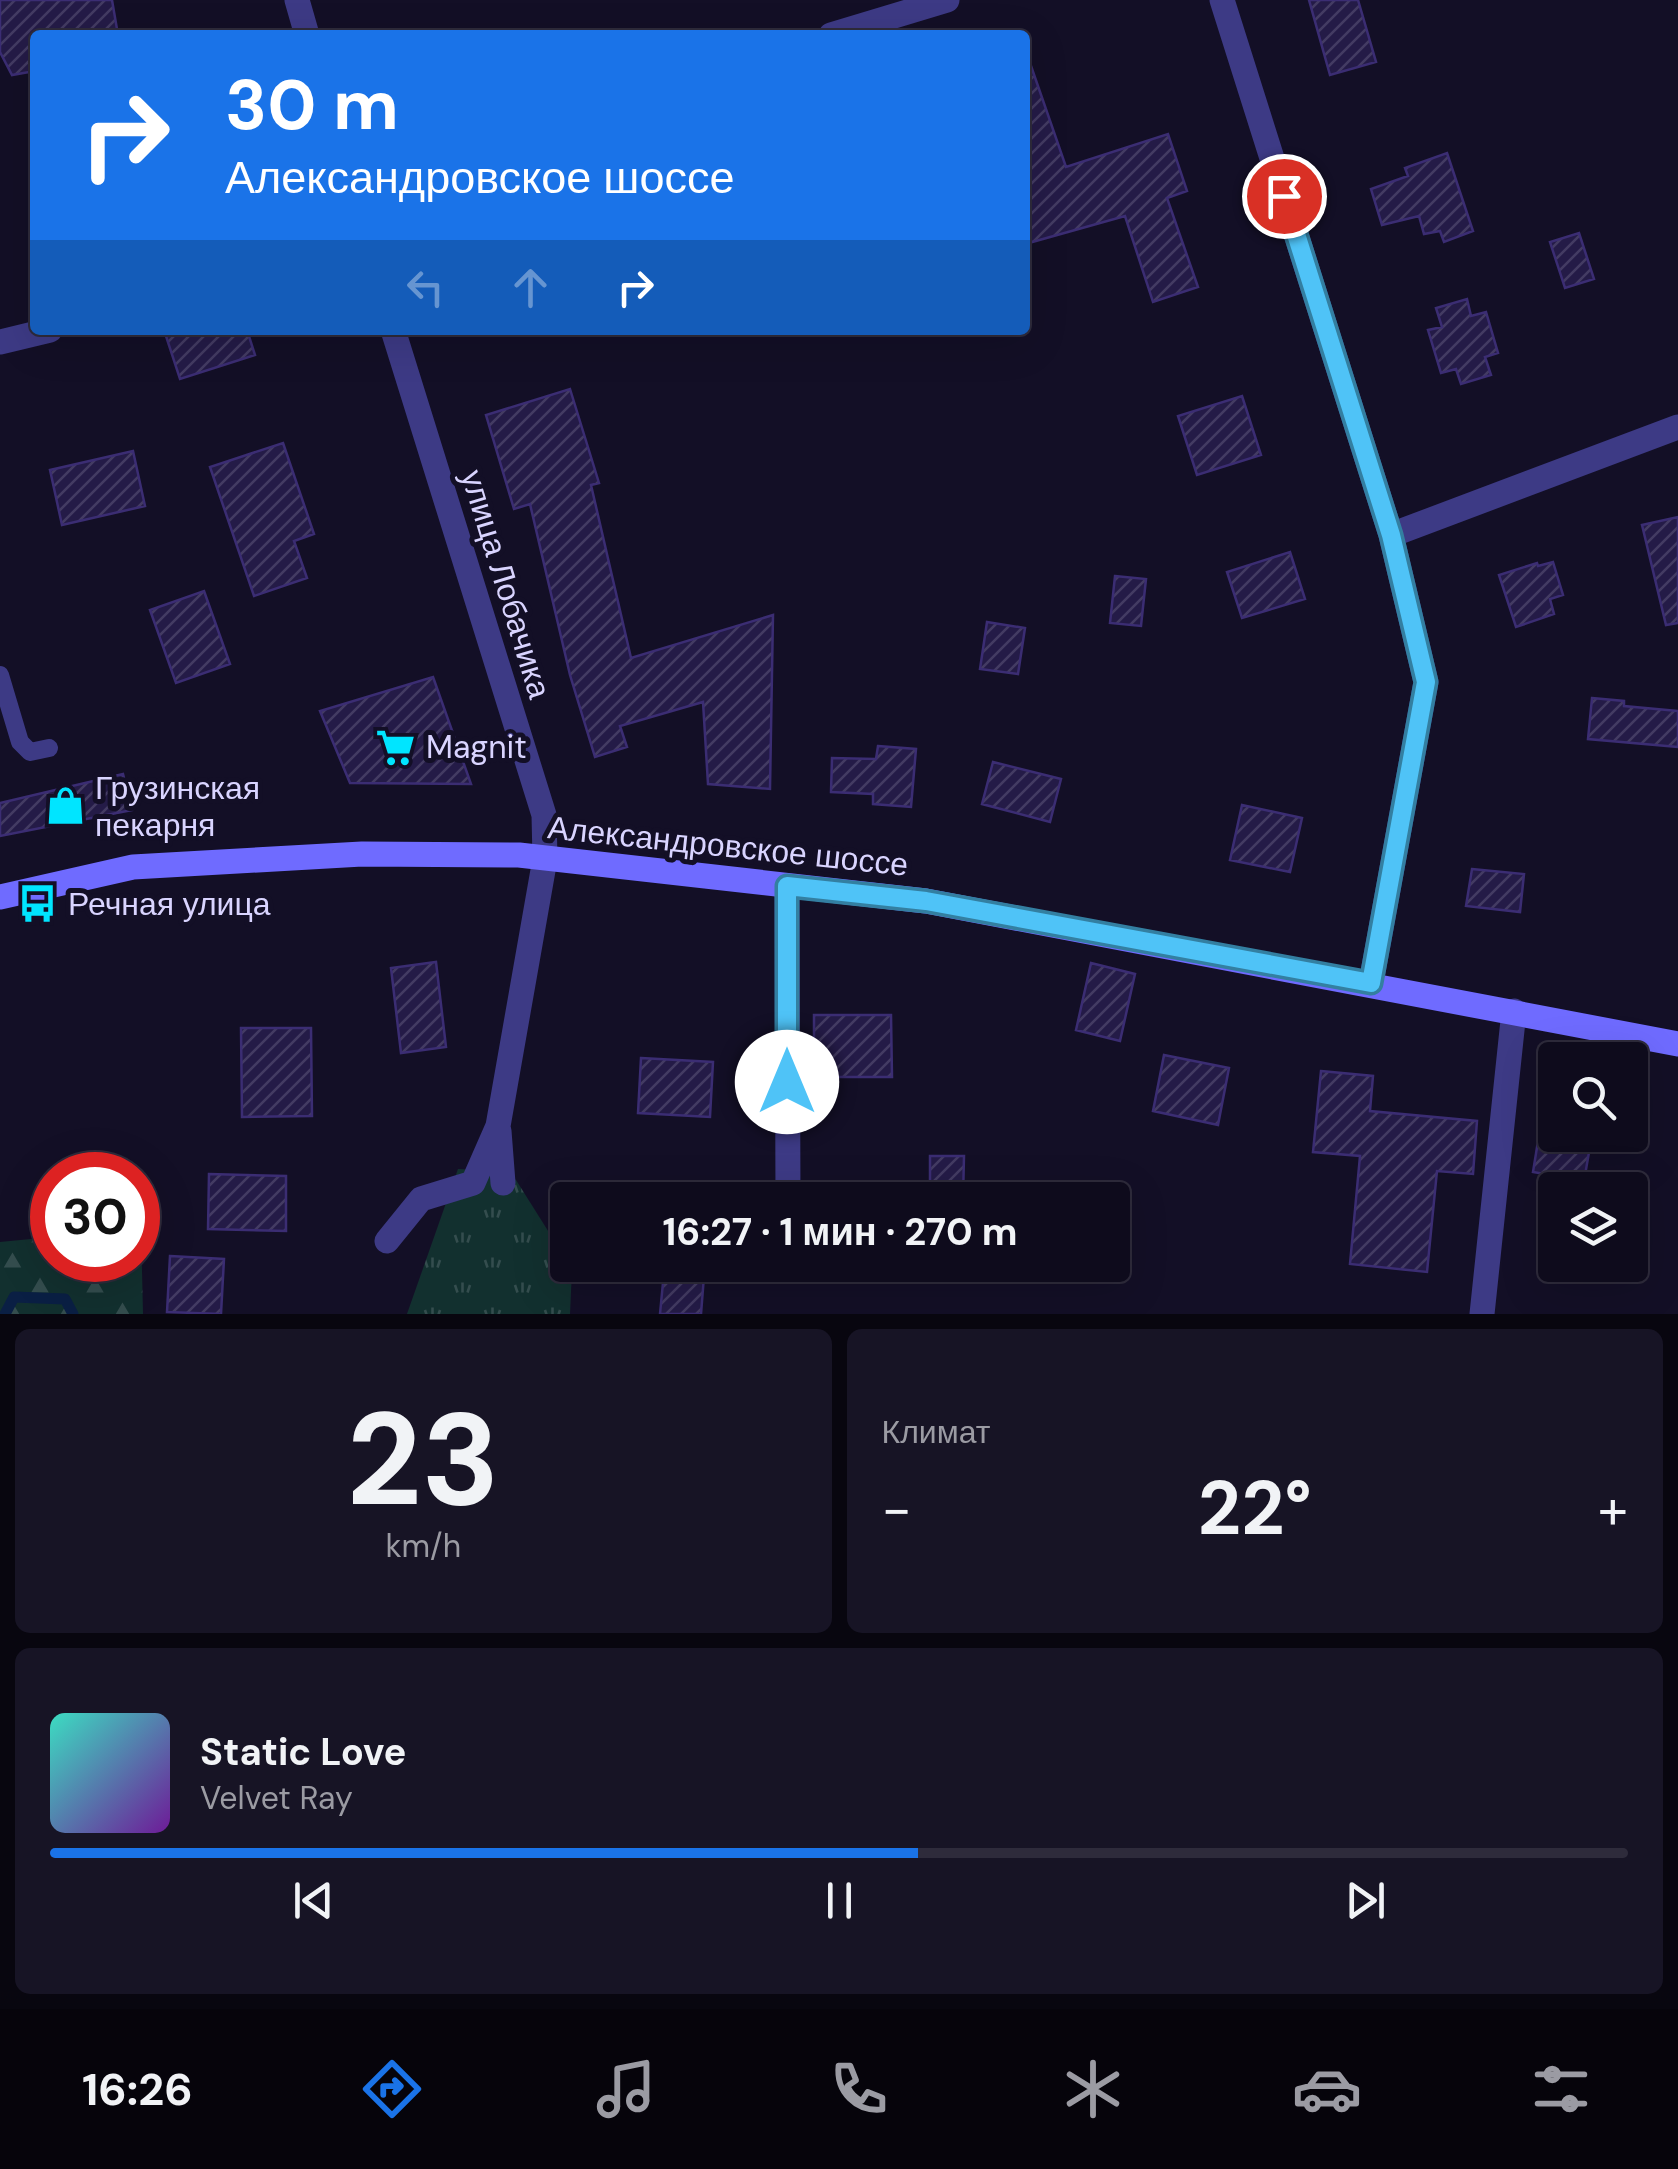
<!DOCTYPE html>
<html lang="ru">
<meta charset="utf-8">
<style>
body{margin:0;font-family:"DM Sans",sans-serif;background:#171425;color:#f1f3f6;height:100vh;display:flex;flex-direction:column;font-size:38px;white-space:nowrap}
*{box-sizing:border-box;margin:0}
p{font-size:32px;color:#9b9ba3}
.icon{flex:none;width:55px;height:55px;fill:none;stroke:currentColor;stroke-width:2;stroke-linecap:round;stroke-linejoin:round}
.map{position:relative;height:1314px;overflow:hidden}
.panel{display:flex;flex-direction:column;gap:15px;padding:15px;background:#08060f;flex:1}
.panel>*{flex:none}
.top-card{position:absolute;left:30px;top:30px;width:1000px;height:305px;border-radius:10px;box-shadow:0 10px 40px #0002,0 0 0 2px #2e2b3b;background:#1a73e8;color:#fff;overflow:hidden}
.fabs{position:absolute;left:1538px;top:1042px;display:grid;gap:20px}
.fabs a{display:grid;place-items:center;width:110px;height:110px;border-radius:10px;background:#0e0b1c;box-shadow:0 10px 40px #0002,0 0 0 2px #2e2b3b;font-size:50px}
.speed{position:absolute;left:30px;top:1152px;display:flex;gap:20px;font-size:50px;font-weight:700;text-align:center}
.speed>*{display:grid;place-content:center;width:130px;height:130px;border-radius:50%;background:#0e0b1c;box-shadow:0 10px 40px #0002,0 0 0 2px #2e2b3b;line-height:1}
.speed .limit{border:15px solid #d22;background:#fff;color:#111}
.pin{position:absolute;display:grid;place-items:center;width:85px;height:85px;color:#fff;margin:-42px;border:5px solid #fff;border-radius:50%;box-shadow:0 2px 10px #0007}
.me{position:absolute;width:110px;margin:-55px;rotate:0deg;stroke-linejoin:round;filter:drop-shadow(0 0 8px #0008)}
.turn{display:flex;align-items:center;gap:35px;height:210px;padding:0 30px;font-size:45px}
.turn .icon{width:130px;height:130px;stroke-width:2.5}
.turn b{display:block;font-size:70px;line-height:85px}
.lanes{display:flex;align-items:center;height:95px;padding:0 30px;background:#0003;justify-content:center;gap:50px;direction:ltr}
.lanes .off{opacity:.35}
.big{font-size:75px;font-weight:700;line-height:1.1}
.panel .tile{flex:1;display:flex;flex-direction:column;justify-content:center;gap:15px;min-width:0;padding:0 35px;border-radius:15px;background:#171425}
.panel .dial{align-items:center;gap:0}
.dial b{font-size:130px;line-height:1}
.song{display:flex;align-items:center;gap:30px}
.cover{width:120px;height:120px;border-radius:15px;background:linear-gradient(135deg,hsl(170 70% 55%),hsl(280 70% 35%))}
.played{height:10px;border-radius:5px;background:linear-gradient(90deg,#1a73e8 55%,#2e2b3b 55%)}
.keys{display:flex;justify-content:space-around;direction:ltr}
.heat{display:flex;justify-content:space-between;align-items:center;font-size:55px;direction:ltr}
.panel .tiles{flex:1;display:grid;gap:15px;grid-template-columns:1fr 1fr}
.tile:last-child{grid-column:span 2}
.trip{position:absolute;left:550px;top:1182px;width:580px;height:100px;border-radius:10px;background:#0e0b1c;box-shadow:0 10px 40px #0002,0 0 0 2px #2e2b3b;font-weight:700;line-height:100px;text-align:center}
.tab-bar{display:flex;height:160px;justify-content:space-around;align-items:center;background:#06040b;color:#9b9ba3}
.tab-bar .icon{width:70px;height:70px}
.tab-bar .selected{color:#1a73e8}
.tab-bar b{font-size:45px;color:#f1f3f6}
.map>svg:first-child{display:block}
.grass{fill:url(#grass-tufts)}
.forest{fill:url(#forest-firs)}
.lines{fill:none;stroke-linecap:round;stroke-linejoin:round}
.stream{stroke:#0a1f44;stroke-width:11}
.building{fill:url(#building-hatch);stroke:#3b2d73;stroke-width:2.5}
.lane{stroke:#3d3a85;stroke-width:18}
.street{stroke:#3d3a85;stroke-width:25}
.secondary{stroke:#6f6bff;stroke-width:25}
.route-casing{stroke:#337fa1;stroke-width:25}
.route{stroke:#4fc3f7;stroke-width:18}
.labels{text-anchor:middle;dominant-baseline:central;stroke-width:10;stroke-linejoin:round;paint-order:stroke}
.street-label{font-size:32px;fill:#d9d4ff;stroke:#130f26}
.poi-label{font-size:32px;fill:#d9d4ff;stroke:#130f26;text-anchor:start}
</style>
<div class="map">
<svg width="1678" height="1314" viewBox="0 0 1678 1314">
<defs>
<pattern id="grass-tufts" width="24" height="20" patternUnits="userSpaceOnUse" patternTransform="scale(2.5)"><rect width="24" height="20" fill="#12302f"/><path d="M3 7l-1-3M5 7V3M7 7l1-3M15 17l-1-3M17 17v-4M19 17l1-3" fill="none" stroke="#344d4e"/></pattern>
<pattern id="forest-firs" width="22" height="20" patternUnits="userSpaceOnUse" patternTransform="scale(2.5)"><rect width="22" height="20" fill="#12302f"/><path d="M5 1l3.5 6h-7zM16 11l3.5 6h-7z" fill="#344d4e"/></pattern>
<pattern id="building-hatch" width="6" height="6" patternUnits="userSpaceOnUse" patternTransform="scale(2.5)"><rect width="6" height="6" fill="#241b47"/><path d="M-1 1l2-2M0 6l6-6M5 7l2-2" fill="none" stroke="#433b63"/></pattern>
</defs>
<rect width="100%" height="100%" fill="#130f26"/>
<!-- grass -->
<path class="grass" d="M458 1169 507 1172 516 1180 572 1269 570 1314H407Z"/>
<!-- forest -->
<path class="forest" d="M138 1229H141L143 1314H0V1242L52 1237V1260H138Z"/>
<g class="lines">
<!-- stream -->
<path class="stream" d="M5 1314 14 1297 65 1299 73 1314"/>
</g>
<!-- building -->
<path class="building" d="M0 0H112L118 35H35V71L12 75 0 52Z
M1309 0H1358L1376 62 1330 75Z
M1030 63 1066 167 1168 134 1187 191 1167 198 1198 287 1153 302 1125 216 1025 244V64Z
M1447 153 1473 231 1444 242 1440 231 1424 234 1419 216 1382 225 1371 189 1408 176 1405 168Z
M1579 233 1594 279 1565 288 1550 242Z
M1467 299 1471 316 1486 312 1498 353 1485 357 1491 375 1461 384 1456 369 1441 373 1428 330 1442 327 1436 308Z
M164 330H247L255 355 180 379Z
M570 389 599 483 591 485 631 658 773 615 770 789 708 784 703 702 620 726 627 747 595 757 570 675 530 504 514 509 486 415Z
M1242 396 1261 455 1197 475 1178 416Z
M283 443 314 534 294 541 307 578 254 596 210 467Z
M133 451 145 506 62 525 50 470Z
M1678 517V623L1666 625 1642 525Z
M1290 552 1305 599 1242 618 1227 572Z
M1553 562 1563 595 1550 599 1554 614 1516 627 1499 575 1537 563 1538 566Z
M1115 576 1146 579 1141 626 1110 623Z
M204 591 230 664 176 683 150 610Z
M987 622 1025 628 1018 674 980 669Z
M433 677 471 784 350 783 320 711Z
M1592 698 1624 701V706L1678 711V747L1588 739Z
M878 746 916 749 911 807 873 804V794L831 792 832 758 876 759Z
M993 762 1061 779 1050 822 982 804Z
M123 774 132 810 0 836V803Z
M1242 805 1302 818 1290 872 1230 860Z
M1472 869 1524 874 1520 912 1466 906Z
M436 962 446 1047 401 1053 391 968Z
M1091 963 1135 974 1120 1041 1076 1030Z
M814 1015H891L892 1077H814Z
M241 1028H311L312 1116 242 1117Z
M1164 1055 1229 1068 1218 1125 1153 1111Z
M641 1058 713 1062 710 1117 638 1113Z
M1321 1071 1373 1076 1370 1111 1477 1121 1473 1174 1437 1171 1427 1272 1350 1264 1360 1156 1313 1152Z
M1539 1135H1592L1584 1181 1533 1172Z
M930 1156H964L963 1199 930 1198Z
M209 1174 286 1176V1231L208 1229Z
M170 1256 224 1259 221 1314 167 1312Z
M664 1272 704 1276 701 1314H660Z"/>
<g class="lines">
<!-- lane -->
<path class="lane" d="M0 675 20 742 30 752 49 748"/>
<!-- street -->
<path class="street" d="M297 0 307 35
M1222 0 1391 535 1426 682 1371 983
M831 35 947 0
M0 342 50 330
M1391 535 1678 427
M787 886 788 1200
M499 1131 503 1183
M387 1241 421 1199 473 1183 498 1126 545 859 544 815 393 330
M1482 1314 1514 1011"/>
<!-- secondary -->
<path class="secondary" d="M0 897 133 867 362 854 519 855 926 901 1678 1044"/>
</g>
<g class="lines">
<defs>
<path id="route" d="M787 1082V886L926 901 1371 983 1426 682 1391 535 1284 196"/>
</defs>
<!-- route casing -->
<use href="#route" class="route-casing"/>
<!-- route -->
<use href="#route" class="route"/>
</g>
<!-- icons -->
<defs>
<symbol id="supermarket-bare" viewBox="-9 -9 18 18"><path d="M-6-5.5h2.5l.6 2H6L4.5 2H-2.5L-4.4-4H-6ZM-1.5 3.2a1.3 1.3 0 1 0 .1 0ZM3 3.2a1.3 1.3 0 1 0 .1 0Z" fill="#00e5ff" stroke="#130f26" stroke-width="2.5" paint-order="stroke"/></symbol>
<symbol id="shop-bare" viewBox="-9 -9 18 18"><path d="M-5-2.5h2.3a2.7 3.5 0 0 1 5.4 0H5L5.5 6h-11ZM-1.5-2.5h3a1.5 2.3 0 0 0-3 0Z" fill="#00e5ff" stroke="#130f26" stroke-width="2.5" paint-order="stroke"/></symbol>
<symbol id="bus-bare" viewBox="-9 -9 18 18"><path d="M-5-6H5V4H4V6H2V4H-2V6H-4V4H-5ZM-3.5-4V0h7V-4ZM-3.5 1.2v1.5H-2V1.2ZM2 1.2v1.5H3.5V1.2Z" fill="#00e5ff" stroke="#130f26" stroke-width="2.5" paint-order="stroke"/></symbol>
</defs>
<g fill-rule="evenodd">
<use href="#supermarket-bare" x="368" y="720" width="55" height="55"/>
<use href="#shop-bare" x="38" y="778" width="55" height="55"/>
<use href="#bus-bare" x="10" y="876" width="55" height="55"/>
</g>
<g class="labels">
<!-- street labels -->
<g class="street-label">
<text transform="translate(506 584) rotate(73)">улица Лобачика</text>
<text transform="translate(728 846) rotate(6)">Александровское шоссе</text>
</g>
<!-- poi labels -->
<g class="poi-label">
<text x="426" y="747">Magnit</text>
<text x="95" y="788">Грузинская<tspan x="95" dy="37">пекарня</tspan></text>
<text x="68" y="904">Речная улица</text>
</g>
</g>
</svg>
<div class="fabs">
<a><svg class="icon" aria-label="search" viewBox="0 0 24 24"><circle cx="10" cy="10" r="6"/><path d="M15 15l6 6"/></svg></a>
<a><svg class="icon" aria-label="layers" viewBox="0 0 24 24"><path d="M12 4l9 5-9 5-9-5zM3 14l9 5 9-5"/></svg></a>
</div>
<div class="speed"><div class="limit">30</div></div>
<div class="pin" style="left:1284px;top:196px;background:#d93025"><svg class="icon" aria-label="arrive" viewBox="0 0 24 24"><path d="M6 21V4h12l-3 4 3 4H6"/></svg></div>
<svg class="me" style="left:787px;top:1082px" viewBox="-20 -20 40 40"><circle r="19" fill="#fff"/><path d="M0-13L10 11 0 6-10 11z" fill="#4fc3f7"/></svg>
<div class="trip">16:27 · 1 мин · 270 m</div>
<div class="top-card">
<div class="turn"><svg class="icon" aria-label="right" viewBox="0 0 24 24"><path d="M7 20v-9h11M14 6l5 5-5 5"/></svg><div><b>30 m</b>Александровское шоссе</div></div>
<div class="lanes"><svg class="icon off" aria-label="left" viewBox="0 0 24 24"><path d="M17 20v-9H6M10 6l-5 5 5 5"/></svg><svg class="icon off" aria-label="ahead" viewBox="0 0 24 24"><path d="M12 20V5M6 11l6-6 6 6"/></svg><svg class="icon" aria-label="right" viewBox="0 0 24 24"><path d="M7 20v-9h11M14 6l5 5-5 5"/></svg></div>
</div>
</div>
<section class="panel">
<div class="tiles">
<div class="tile dial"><b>23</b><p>km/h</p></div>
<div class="tile"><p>Климат</p>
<div class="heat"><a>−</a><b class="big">22°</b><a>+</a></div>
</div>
<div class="tile">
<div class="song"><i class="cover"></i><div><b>Static Love</b><p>Velvet Ray</p></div></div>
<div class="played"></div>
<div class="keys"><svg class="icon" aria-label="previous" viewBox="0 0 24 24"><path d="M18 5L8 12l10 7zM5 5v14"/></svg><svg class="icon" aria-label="pause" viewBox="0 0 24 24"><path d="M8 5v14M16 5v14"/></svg><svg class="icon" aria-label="next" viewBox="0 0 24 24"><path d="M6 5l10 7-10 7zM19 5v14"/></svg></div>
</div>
</div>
</section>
<nav class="tab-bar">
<b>16:26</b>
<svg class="icon selected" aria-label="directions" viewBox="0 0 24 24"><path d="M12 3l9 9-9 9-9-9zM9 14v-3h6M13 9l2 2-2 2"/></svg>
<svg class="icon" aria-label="music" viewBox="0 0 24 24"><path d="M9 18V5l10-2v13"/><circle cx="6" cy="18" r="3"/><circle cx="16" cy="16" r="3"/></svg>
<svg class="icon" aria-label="phone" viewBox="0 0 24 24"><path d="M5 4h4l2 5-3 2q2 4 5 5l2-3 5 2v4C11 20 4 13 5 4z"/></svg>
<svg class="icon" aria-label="climate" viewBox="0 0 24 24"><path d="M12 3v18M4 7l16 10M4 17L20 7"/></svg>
<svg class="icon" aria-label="car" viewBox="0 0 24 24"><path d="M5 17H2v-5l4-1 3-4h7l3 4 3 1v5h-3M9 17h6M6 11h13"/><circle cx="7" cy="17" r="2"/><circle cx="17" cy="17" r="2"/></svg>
<svg class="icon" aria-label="filters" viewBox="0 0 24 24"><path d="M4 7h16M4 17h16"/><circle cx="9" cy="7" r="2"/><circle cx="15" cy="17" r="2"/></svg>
</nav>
